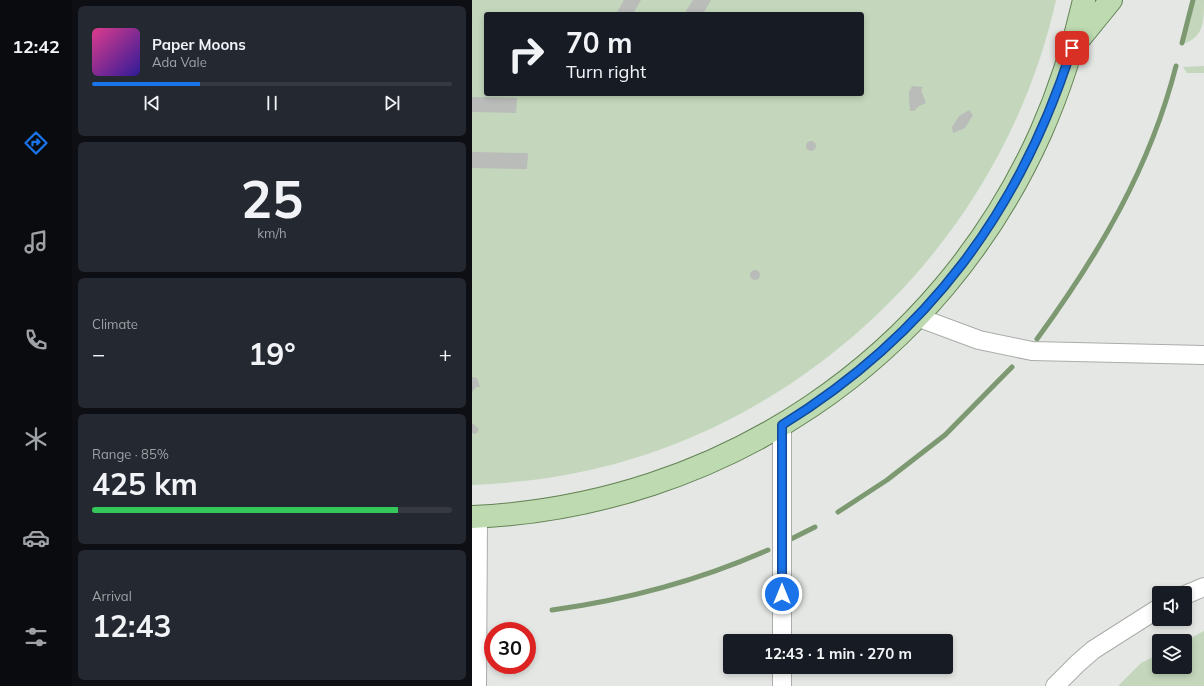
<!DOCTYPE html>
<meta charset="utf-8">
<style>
body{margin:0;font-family:Mulish,sans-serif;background:#242831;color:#f1f3f6;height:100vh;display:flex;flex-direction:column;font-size:15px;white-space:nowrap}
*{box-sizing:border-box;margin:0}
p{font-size:13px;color:#9ea1a6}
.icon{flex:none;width:22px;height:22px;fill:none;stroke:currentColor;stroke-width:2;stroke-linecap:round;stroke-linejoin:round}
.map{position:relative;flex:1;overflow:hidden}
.sheet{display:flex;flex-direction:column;gap:6px;padding:6px;background:#0d0f14;width:400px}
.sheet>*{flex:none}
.top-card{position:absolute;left:12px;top:12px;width:380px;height:84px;border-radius:4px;box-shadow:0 2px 6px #0003;background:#171b24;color:#f1f3f6;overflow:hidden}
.fabs{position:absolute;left:680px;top:586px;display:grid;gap:8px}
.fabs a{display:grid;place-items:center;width:40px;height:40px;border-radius:4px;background:#171b24;box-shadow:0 2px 6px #0003;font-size:20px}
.speed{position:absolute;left:12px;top:622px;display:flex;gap:8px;font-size:20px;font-weight:700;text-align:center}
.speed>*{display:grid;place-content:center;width:52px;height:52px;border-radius:50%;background:#171b24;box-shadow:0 2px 6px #0003;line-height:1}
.speed .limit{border:6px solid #d22;background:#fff;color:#111}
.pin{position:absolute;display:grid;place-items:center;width:34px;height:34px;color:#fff;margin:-17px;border-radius:8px;box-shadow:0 2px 6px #0006}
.me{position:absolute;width:44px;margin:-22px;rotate:0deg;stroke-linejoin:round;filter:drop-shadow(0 0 3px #0008)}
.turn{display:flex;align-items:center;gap:14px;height:84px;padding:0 16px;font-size:18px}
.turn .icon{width:52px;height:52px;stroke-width:2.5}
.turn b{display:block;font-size:28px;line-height:34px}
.big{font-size:30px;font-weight:700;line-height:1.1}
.sheet .tile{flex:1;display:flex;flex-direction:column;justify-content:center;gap:6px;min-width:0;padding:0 14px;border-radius:6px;background:#242831}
.sheet .dial{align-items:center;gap:0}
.dial b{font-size:52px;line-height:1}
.song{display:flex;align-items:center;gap:12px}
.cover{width:48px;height:48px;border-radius:6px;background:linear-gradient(135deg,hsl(330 70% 55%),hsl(250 70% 35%))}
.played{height:4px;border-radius:2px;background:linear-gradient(90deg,#1a73e8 30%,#363941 30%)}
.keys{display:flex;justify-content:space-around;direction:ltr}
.heat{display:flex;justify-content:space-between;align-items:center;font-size:22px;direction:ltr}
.charge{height:6px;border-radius:3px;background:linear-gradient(90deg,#34c759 85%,#363941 0)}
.trip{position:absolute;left:251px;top:634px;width:230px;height:40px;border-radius:4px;background:#171b24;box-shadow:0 2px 6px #0003;font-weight:700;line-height:40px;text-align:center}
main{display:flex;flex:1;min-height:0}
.dock{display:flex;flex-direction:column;width:72px;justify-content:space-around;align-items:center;background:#090b0e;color:#9ea1a6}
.dock .icon{width:28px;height:28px}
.dock .selected{color:#1a73e8}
.dock b{font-size:18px;color:#f1f3f6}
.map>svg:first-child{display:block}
.green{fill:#c4d7bc;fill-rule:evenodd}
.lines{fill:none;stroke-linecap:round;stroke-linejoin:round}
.stream{stroke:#7d9971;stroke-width:5}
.building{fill:#b9bcb8}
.minor-casing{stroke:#aaada9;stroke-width:20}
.primary-casing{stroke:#638254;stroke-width:24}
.minor{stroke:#fff;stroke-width:18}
.primary{stroke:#bedab0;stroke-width:22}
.route-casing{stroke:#114b97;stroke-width:10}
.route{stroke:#1a73e8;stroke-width:7}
</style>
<main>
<nav class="dock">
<b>12:42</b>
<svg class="icon selected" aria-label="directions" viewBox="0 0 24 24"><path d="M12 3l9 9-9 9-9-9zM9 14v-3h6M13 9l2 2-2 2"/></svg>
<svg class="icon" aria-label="music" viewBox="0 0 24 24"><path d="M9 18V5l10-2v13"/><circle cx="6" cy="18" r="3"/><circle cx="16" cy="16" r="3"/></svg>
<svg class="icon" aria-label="phone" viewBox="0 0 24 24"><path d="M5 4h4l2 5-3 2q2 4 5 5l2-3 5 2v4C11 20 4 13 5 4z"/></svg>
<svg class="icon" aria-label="climate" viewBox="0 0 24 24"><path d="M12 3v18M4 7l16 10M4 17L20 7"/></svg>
<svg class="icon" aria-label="car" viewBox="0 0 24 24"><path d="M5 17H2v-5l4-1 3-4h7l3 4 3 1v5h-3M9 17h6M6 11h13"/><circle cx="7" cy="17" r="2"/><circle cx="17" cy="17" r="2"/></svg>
<svg class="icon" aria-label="filters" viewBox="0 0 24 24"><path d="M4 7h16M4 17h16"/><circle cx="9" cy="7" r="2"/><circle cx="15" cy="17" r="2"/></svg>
</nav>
<section class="sheet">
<div class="tile">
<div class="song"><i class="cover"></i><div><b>Paper Moons</b><p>Ada Vale</p></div></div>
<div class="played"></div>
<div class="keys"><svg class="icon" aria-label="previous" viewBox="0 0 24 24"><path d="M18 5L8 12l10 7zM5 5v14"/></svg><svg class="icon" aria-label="pause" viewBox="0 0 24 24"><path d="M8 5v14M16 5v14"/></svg><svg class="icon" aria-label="next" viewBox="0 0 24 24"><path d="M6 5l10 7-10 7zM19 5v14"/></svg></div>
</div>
<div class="tile dial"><b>25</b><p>km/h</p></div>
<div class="tile"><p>Climate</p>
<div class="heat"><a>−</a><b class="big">19°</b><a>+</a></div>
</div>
<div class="tile"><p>Range · 85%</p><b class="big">425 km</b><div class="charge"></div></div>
<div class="tile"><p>Arrival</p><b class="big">12:43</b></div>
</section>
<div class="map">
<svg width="732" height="686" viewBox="0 0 732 686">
<rect width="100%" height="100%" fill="#e4e7e3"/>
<!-- green -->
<path class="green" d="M0 0H584C533 230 348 418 118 470 79 479 40 483 0 485ZM14 14H390V94H14Z
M722 0H732C732 22 732 37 711 44Z
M732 66V73H715L711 67Z
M732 631V686H646L669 663 687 654V667H713V641Z"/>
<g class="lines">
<!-- stream -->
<path class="stream" d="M710 43 721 0
M565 339C627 254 678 168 704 66
M366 512 415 480 473 435 540 367
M319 539 343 527
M80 610C154 600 228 580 296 550"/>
</g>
<!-- building -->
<path class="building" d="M152 0H169L161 14H144Z
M221 0H239L231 14H212Z
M440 86 451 87 449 90 454 103 447 106 442 111H438L437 99V92Z
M0 97 45 98 44 113 0 112Z
M497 110 501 115 493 128 481 133 480 127 487 116Z
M334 146a5 5 0 1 1 10 0a5 5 0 1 1-10 0Z
M0 152 56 153 55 169 0 168Z
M278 275a5 5 0 1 1 10 0a5 5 0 1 1-10 0Z
M0 377 5 378 8 387H4L0 392Z
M0 423 7 429 4 434 0 433Z"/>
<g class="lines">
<defs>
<path id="minor" d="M445 317 507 340 560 351 732 355
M310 425V641
M713 595 732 587
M310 667V686
M5 686 6 517
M583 686 605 664 621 650 687 608"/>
<path id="primary" d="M604 43 639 0
M0 517C249 506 467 360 569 132 588 89 602 45 612 0"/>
</defs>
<!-- minor casing -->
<use href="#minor" class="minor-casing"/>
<!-- primary casing -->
<use href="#primary" class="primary-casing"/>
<!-- minor -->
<use href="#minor" class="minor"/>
<!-- primary -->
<use href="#primary" class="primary"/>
</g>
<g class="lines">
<defs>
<path id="route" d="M310 594V425C456 335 548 211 600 48"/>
</defs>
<!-- route casing -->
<use href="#route" class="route-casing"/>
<!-- route -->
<use href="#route" class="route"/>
</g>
</svg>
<div class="fabs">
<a><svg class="icon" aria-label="sound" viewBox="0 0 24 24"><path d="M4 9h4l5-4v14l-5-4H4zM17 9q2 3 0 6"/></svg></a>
<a><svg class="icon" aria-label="layers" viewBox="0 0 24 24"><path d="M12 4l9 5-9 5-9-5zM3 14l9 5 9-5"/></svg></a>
</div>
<div class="speed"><div class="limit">30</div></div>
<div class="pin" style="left:600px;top:48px;background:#d93025"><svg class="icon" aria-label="arrive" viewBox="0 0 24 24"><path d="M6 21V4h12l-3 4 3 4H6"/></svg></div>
<svg class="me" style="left:310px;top:594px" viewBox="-20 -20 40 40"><circle r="17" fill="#1a73e8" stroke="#fff" stroke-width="3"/><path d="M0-11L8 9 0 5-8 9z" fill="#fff"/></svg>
<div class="trip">12:43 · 1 min · 270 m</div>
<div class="top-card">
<div class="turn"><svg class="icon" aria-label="right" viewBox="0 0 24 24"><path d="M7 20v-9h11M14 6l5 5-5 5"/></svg><div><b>70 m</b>Turn right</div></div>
</div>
</div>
</main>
